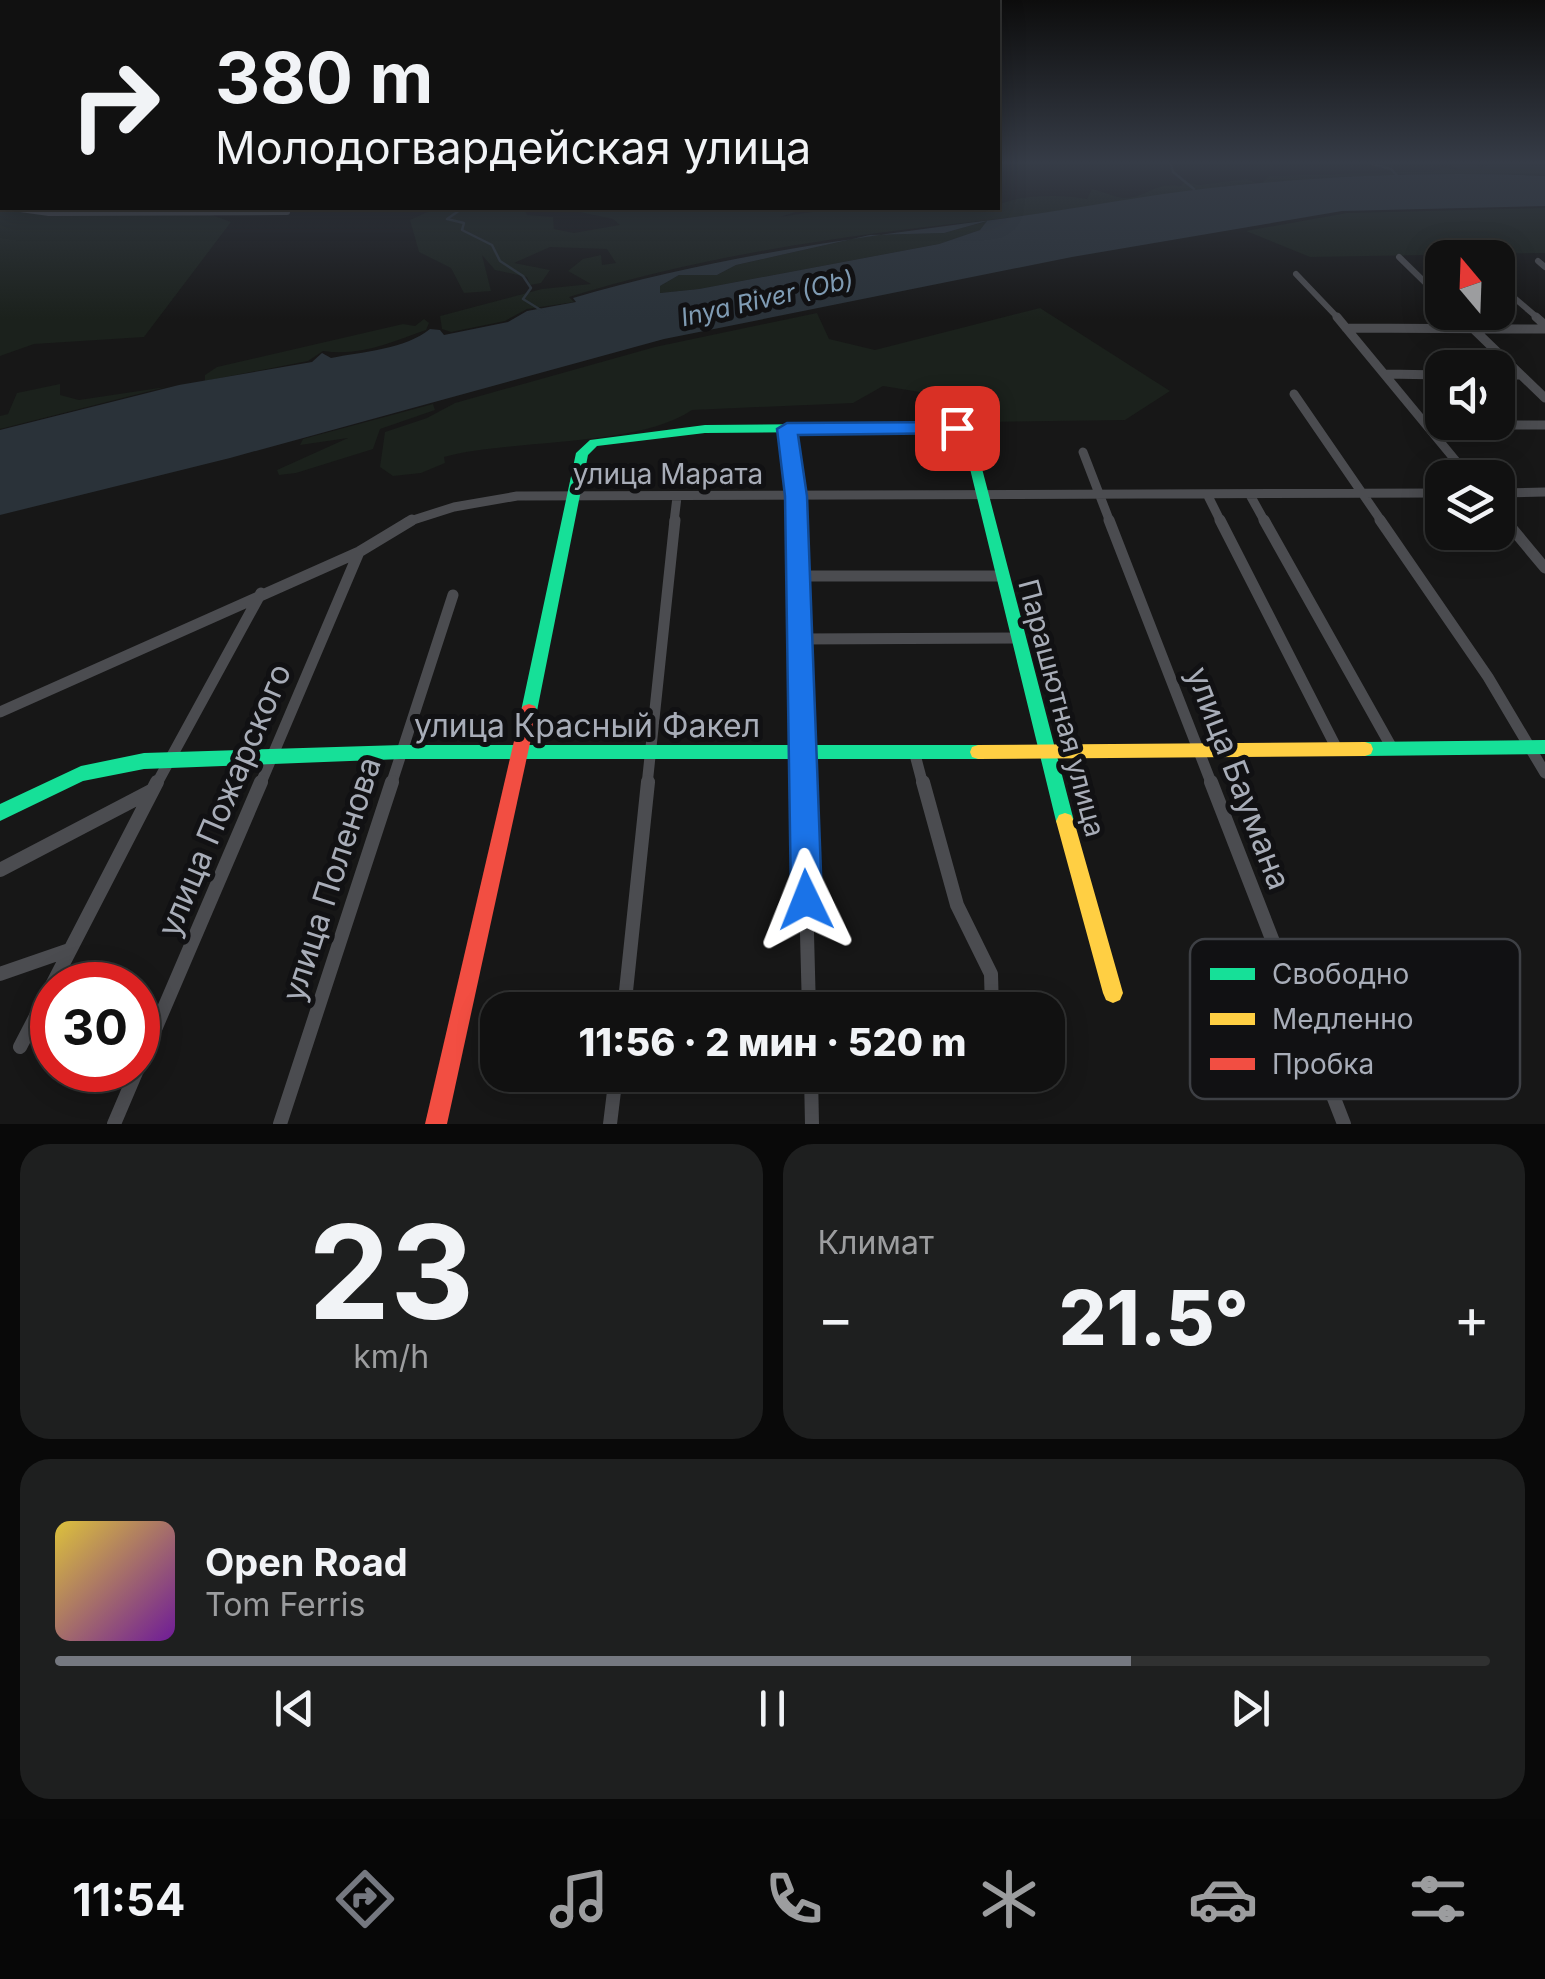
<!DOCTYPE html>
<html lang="ru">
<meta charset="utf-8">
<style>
body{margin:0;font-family:Inter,sans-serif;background:#1e1f1f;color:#f1f3f6;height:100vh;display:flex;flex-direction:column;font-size:38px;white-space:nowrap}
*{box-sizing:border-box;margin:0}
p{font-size:32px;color:#9c9d9f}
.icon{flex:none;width:55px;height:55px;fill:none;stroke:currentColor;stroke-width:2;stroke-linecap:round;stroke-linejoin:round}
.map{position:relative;height:1124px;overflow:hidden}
.panel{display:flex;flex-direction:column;gap:20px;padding:20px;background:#090909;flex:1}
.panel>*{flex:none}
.guide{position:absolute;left:0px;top:0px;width:1000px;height:210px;box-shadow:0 5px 25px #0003,0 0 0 2px #303131;background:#111;color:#f1f3f6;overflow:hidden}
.needle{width:65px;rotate:341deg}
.buttons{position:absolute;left:1425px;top:240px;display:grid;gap:20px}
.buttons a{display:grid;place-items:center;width:90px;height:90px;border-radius:20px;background:#111;box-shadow:0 5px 25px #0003,0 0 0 2px #303131;font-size:50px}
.speed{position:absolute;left:30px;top:962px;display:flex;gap:20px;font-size:50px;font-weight:700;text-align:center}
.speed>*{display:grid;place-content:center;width:130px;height:130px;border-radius:50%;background:#111;box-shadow:0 5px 25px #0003,0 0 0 2px #303131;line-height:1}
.speed .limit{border:15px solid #d22;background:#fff;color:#111}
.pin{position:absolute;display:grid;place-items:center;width:85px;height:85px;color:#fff;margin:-42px;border-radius:20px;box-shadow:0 5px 15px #0006}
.me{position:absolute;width:110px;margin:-55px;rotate:358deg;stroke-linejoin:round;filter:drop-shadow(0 0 8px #0008)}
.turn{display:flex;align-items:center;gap:35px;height:210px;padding:0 50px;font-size:45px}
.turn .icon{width:130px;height:130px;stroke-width:2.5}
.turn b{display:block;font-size:70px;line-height:85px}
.big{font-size:75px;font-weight:800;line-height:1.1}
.panel .widget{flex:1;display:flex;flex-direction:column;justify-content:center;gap:15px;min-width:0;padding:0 35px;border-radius:30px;background:#1e1f1f}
.panel .dial{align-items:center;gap:0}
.dial b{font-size:130px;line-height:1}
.song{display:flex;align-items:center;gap:30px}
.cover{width:120px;height:120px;border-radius:15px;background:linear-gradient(135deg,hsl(50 70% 55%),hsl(280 70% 35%))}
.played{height:10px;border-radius:5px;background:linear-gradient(90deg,#757880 75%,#303131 75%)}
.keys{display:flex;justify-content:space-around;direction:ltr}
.heat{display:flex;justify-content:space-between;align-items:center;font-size:55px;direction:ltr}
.panel .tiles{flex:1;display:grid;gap:20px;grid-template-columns:1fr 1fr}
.widget:last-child{grid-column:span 2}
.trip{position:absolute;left:480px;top:992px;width:585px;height:100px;border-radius:30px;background:#111;box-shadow:0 5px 25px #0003,0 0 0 2px #303131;font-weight:800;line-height:100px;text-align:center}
.tabs{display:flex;height:160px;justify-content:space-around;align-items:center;background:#070707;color:#9c9d9f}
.tabs .icon{width:70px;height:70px}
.tabs .current{color:#757880}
.tabs b{font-size:45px;color:#f1f3f6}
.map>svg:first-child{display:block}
.green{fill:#1b211c}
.water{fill:#2a3239;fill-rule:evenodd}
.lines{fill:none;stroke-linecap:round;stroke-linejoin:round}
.stream{stroke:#2a3239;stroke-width:2.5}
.street-far3{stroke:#4b4c50;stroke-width:6}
.street-far2{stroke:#4b4c50;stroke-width:9}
.street-far1{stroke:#4b4c50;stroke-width:11}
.street{stroke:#4b4c50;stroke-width:14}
.fast{fill:#16e098;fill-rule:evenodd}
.slow{fill:#ffcf43;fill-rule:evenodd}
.jam{fill:#f24e42;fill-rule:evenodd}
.route{fill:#1a73e8;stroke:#114b97;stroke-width:2.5}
.labels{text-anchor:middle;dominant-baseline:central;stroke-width:10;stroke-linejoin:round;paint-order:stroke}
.far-water-label{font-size:25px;font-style:italic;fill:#7f9bb3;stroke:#111113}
.street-label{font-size:28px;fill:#a8adb8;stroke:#111113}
.near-street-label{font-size:32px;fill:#a8adb8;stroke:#111113}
.key{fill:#111113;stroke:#3e4045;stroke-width:2.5}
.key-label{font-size:28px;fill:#a8adb8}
</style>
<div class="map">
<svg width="1545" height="1124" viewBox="0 0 1545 1124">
<rect width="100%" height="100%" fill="#171717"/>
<!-- green -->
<path class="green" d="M0 162 2 208H270L207 213 231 222 144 337 34 344 0 356Z
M1451 162 1475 164 1479 168 1491 164 1545 166V175L1409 174 1262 183 1269 176 1438 171 1441 167 1460 170 1449 164Z
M1247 179 1256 183C1170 192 1084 209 998 219 854 234 708 254 569 297L574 302 527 309 505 321 451 332 442 329 440 316 542 289 591 284 568 271 583 259 601 255 602 265 616 263 607 249 550 247 514 263 550 270 541 283 530 285 527 277 495 270 482 255 491 291 464 293 451 268 419 252 410 220 436 208H524L527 215 553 217 554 229 574 233 620 225 613 219 580 212 578 208H808L780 217 837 208H944C961 215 989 209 1006 202 1027 194 1066 195 1087 199L1092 189C1101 191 1117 198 1125 198 1146 198 1154 182 1181 186L1184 182 1199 185Z
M1545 208V253L1310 257 1246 231 1347 213Z
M988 221 980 230 939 244 699 289 660 293V286L679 275H717L736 265 870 235 944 233Z
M1040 308 1170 391 1125 420 980 422 969 400 883 386 853 403 692 410C639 447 510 439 444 457L445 463 421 473 393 476 380 467 385 432 427 418 455 403 655 347 817 313 829 339 875 350Z
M424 319 429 323 426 330C392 342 359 357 323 351L308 361 205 381V375L217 367 403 324 415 326Z
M60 384V395L79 400 166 387 0 429V416L8 414 17 393Z
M433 404 435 410 380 429 373 449 296 473 279 475 277 470 348 438 300 445 303 439Z"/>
<!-- water -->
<path class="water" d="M1545 176V206L1342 211 1072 257 664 339 230 458 0 515V430L179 385 312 362 322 353 331 358C361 352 406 349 430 329L440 330 444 335 508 322 527 311 576 302 573 298C713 257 856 237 1000 219 1070 210 1140 196 1210 188 1321 176 1434 171 1545 176ZM987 221 980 230 939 244 699 289 660 293V286L679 275H717L736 265 870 235 944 233Z"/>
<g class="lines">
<!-- stream -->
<path class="stream" d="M1170 162 1173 172 1194 189
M1366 162 1391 169 1399 178
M463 208 447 219 464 223 462 230 492 245 500 261 523 276 531 288 523 299 544 312"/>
<!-- street-far3 -->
<path class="street-far3" d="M13 208 49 213 287 212
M1399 257 1442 299
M1538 261 1545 267
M1296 274 1339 319
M1498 284 1539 319
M1456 312 1464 319"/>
<!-- street-far2 -->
<path class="street-far2" d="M1337 317 1470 478
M1461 317 1545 398
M1536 317 1545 325
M1346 328 1545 329
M1386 374 1442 375
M1498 375H1520
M1294 394 1382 522
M1429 425H1545
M787 429 797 522
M1083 452 1110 522
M1498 493 1545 492
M1250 495 1265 522
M1208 496 1221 522
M1498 511 1507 522
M407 522 454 507 517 496 1442 493
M674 522 677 497"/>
<!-- street-far1 -->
<path class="street-far1" d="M797 520 803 785
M1109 520 1212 785
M1220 520 1337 749
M1264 520 1392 748
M1380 520 1488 677 1545 773
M1505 520 1545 568
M797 576H1002
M798 639 1020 638
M0 712 359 552 412 520
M914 751 923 785
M156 785 261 593
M260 785 359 552
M391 785 453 595
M647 785 675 520"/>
<!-- street -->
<path class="street" d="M803 782 809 1010
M923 782 957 905 991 974 992 1010
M1211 782 1344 1124
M0 870 153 790
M0 974 69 950
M624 1010 648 782
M20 1047 157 782
M138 1069 261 782
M811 1075 812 1124
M114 1124 137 1070
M280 1124 392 782
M610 1124 616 1075"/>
<!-- fast -->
<path class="fast" d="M949 423 971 431 973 434 1074 821 1071 827 1065 829 1059 827 1056 821 962 436 948 431 705 433 597 446 588 455 537 711 535 716 529 718 523 716 521 711 576 453 590 440 705 425Z
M1545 740V754L1365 756 1359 754 1357 749 1359 744 1365 742Z
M401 745H978L984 747 986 752 984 757 978 759H401L144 769 83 781 0 821V804L81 766 144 753Z"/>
<!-- slow -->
<path class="slow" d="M1365 742 1371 744 1373 749 1371 754 1365 756 978 759 972 757 970 752 972 747 978 745Z
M1065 813 1071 815 1074 821 1123 993 1120 1000 1113 1003 1106 1000 1103 993 1056 821 1059 815Z"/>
<!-- jam -->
<path class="jam" d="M529 704 535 706 537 711 447 1124H425L521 711 523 706Z"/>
</g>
<!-- sky -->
<linearGradient id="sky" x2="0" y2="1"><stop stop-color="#0d0d0d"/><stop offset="0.51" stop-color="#363c47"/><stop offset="1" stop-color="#363c47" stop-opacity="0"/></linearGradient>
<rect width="1545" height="319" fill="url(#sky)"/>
<!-- route -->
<path class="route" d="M957 422 967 428 964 433 798 435 807 496 822 900 817 911 806 916 795 911 791 900 785 496 777 429 787 423Z"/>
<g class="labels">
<!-- far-water labels -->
<g class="far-water-label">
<text transform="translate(767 298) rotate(-13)">Inya River (Ob)</text>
</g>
<!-- street labels -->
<g class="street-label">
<text x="668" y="474">улица Марата</text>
<text transform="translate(1062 708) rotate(75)">Парашютная улица</text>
</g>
<!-- near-street labels -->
<g class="near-street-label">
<text x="587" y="725">улица Красный Факел</text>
<text transform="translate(1239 778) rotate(69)">улица Баумана</text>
<text transform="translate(224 800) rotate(-67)">улица Пожарского</text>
<text transform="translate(331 879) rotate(-72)">улица Поленова</text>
</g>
</g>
<!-- legend -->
<rect x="1190" y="939" width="330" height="160" rx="15" class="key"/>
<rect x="1210" y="968" width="45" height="12" fill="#16e098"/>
<rect x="1210" y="1013" width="45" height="12" fill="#ffcf43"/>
<rect x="1210" y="1058" width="45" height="12" fill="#f24e42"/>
<g class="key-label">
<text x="1272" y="984">Свободно</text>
<text x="1272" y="1029">Медленно</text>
<text x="1272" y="1074">Пробка</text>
</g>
</svg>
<div class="buttons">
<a><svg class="needle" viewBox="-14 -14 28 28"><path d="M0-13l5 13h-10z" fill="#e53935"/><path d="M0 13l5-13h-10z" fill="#9c9d9f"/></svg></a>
<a><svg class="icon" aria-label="sound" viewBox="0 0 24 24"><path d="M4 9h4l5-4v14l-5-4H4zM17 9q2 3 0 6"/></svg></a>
<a><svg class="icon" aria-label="layers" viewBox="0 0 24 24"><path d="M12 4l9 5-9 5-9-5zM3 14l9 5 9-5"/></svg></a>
</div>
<div class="speed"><div class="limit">30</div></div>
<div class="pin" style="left:957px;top:428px;background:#d93025"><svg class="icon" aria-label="arrive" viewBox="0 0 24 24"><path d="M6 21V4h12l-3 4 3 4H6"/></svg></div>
<svg class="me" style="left:806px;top:900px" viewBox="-20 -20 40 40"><path d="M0-17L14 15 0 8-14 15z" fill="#1a73e8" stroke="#fff" stroke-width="4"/></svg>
<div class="trip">11:56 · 2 мин · 520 m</div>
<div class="guide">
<div class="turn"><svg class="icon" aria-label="right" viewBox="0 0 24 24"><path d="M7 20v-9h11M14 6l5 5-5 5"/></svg><div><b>380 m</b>Молодогвардейская улица</div></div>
</div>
</div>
<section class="panel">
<div class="tiles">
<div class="widget dial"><b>23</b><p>km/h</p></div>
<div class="widget"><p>Климат</p>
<div class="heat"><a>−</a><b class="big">21.5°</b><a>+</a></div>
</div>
<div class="widget">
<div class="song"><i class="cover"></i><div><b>Open Road</b><p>Tom Ferris</p></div></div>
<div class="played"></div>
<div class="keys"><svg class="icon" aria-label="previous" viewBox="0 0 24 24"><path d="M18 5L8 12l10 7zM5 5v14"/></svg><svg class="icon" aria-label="pause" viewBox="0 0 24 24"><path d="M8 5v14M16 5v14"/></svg><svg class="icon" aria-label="next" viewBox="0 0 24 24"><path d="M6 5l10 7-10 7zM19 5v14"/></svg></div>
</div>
</div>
</section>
<nav class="tabs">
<b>11:54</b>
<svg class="icon current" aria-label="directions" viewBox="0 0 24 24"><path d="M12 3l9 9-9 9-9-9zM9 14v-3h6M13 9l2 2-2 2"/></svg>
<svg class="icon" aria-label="music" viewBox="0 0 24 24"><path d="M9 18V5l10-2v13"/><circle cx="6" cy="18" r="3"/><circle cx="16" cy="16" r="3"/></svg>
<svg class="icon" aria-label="phone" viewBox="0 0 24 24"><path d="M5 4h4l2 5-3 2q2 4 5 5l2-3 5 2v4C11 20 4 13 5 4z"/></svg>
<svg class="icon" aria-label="climate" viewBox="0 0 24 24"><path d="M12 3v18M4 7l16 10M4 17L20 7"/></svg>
<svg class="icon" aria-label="car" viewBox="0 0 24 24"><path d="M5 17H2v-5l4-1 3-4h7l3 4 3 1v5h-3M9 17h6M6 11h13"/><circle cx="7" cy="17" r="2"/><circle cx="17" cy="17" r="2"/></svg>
<svg class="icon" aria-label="filters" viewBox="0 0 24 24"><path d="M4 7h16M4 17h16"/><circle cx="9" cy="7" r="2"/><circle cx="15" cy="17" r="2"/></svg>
</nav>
